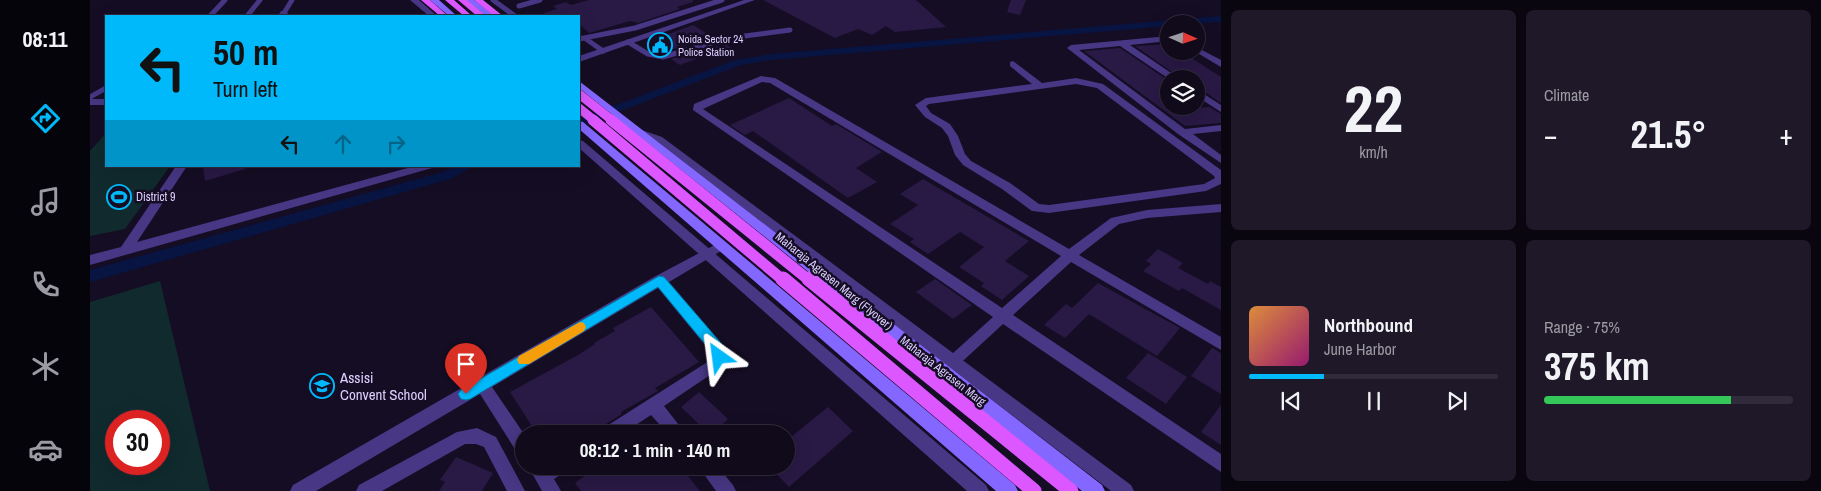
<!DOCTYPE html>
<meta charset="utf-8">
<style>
body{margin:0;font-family:"Archivo Narrow",sans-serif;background:#1e1828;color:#f1f3f6;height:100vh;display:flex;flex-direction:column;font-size:19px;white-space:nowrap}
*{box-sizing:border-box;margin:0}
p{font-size:16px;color:#9c9aa3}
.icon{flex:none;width:28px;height:28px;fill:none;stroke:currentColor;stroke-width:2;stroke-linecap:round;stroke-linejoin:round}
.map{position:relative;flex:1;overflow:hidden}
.panel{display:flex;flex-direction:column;gap:10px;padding:10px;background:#09060f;width:600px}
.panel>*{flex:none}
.banner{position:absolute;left:15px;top:15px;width:475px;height:152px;border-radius:0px;box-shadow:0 5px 20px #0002,0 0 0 1px #302b3a;background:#00b9fb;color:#111;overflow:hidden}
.needle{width:32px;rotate:93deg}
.controls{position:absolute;left:1070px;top:15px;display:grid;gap:10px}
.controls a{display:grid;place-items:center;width:45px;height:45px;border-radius:50%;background:#100a1b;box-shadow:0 5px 20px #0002,0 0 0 1px #302b3a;font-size:25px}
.speed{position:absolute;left:15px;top:410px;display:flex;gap:10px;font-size:25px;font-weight:700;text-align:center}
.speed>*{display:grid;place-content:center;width:65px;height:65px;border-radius:50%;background:#100a1b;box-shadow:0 5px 20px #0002,0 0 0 1px #302b3a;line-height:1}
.speed .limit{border:8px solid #d22;background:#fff;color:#111}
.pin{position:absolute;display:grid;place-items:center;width:42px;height:42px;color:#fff;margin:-51px -21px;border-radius:50% 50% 50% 0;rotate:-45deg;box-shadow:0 0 5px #0007}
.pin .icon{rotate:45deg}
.me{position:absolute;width:55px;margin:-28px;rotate:329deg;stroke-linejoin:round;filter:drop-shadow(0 0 4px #0008)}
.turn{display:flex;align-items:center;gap:18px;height:105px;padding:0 25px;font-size:22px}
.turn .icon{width:65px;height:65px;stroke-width:2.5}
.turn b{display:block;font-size:35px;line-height:42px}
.lanes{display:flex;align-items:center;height:48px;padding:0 25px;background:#0003;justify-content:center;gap:25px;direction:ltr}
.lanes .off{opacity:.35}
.big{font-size:38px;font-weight:700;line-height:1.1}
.panel .card{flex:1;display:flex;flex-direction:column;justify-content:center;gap:8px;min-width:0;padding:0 18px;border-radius:8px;background:#1e1828}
.panel .dial{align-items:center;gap:0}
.dial b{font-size:65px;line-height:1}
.song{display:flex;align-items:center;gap:15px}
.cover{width:60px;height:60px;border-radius:8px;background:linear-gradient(135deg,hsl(30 70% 55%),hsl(320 70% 35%))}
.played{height:5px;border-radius:2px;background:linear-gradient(90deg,#00b9fb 30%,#302b3a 30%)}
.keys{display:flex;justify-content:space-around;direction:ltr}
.heat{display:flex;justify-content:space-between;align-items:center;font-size:28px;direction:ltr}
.charge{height:8px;border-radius:4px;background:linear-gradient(90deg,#34c759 75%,#302b3a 0)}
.panel .tiles{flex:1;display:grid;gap:10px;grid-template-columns:repeat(2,1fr)}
.trip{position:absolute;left:425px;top:425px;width:280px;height:50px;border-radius:25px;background:#100a1b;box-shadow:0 5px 20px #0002,0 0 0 1px #302b3a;font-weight:700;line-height:50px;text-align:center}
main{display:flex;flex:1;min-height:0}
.dock{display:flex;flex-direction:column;width:90px;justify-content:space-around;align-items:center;background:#06040b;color:#9c9aa3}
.dock .icon{width:35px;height:35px}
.dock .active{color:#00b9fb}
.dock b{font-size:22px;color:#f1f3f6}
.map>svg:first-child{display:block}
.green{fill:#102a2e;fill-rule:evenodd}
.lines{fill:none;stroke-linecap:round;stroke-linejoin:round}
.canal{fill:#081442;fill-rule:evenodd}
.building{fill:#291945}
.service{stroke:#473784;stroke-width:5}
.minor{fill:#473784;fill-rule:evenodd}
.tertiary{fill:#473784;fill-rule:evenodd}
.secondary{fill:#8467ff;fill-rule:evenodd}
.primary{fill:#dc57ff;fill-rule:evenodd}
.primary-bridge-far2{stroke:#dc57ff;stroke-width:9}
.primary-bridge-far1{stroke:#dc57ff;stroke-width:11}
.primary-bridge{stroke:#dc57ff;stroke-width:15}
.route{fill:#00b9fb;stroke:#0078a3}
.slow{fill:#f59e0b}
.labels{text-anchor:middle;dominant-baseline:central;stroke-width:5;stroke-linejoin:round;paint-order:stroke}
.far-poi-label{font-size:11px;fill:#ddd0ff;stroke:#150d24;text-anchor:start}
.poi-label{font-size:12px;fill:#ddd0ff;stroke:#150d24;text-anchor:start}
.street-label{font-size:12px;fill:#ddd0ff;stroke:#150d24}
.near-poi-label{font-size:15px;fill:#ddd0ff;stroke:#150d24;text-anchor:start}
</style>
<main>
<nav class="dock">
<b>08:11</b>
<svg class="icon active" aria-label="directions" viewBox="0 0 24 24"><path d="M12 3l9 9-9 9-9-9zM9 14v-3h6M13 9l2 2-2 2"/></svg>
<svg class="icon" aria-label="music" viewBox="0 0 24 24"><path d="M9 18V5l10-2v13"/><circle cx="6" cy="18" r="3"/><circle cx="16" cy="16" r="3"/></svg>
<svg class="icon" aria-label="phone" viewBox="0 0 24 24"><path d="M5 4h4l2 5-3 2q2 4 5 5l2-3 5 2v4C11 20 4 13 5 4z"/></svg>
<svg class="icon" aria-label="climate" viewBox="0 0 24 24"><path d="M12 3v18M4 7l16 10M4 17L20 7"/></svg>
<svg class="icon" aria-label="car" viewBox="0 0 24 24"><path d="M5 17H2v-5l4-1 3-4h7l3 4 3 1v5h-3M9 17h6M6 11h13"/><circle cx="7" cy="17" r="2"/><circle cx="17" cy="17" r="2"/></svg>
</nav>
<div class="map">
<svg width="1131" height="491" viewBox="0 0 1131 491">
<rect width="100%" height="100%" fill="#150d24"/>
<!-- green -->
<path class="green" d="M16 133V166H80L35 229 0 236V151Z
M70 281 120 491H0V302ZM26 421H69V464H26Z"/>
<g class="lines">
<!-- canal -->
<path class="canal" d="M1131 16V22L1079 24V26L681 60 651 65 489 127V119L645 60 681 54Z
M366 166H384L363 178 0 282V270L353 172Z"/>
</g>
<!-- building -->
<path class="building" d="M499 0H603V2L587 7 590 9 548 23 540 21 499 33 489 24V16H455L454 13 467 9 463 6 476 2 481 5Z
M673 0H826L856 27 805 32 796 26 782 35 768 29 745 38Z
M921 0H936L930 15 917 12Z
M603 25 624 38 573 52 555 43Z
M635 44 644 49 622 56 620 54 590 65 581 59Z
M1079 44V51H1091L1131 77V103L1106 86V79H1092L1045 46Z
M1030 48 1079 81V110L1119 107 1131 114V123L1095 126 994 51Z
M699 98 742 126 746 124 792 152 766 168 787 182 758 198 663 131 655 135 640 125Z
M113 166H154L155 169 115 181Z
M833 179 939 241 915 261 939 276 912 300 891 286 894 283 869 267 894 247 870 232 838 254 820 242 824 239 800 224 828 205 810 194Z
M1068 249 1093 263 1088 268 1118 284 1120 281 1131 287V310L1092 288 1089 291 1053 271 1061 264 1056 261Z
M845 279 882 305 863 319 826 292Z
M1008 283 1090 328 1067 356 999 314 975 338 954 325 976 304 982 308Z
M561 307 609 362 565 388 568 391 531 412 532 414 511 427 508 434H447L420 392 488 355 505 344 504 343 525 331 523 328Z
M1122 348 1131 353V394L1101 376Z
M1058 353 1097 377 1076 404 1036 378Z
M609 392 638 419 622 434H619L591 407Z
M1131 405V445L1111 432Z
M738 407 763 431 699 487 679 466H696V441Z
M366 457 403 473 392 491H349L355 482 350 480Z
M508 466H590L610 491H491L485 483Z"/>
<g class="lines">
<!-- service -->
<path class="service" d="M403 0 425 16
M429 6 450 0
M194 13 202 0
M120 16 135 0
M157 16 170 0
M489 39 545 28 632 0
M496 39 513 51
M538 42 558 54 573 57 639 38 700 30
M0 97 16 88"/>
<!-- minor -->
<path class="minor" d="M191 11H194L198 13 196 16H188Z
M1079 36V41L1040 45 1090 79H1079L1030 46 989 50 1095 129 1131 125V131L1103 134 1131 155V163L1088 134 977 48 981 45Z
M1106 47 1131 60V67L1104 51H1106Z
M923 61 952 83 986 78 1013 84 1131 170V184L1116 191 959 213 942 211 912 189 873 165 865 155 858 136 852 128 835 117 825 105 836 98 942 84 920 66V62ZM986 84 1007 88 1124 176 1125 178 1114 184 959 205 949 204 920 183 881 161 875 154 868 136 860 124 841 113 836 106 839 104Z
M671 76 685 78 979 249 1021 218 1057 210 1131 204V212L1057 218 1029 224 989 255 1131 337V350L981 262 923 315 1131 454V472L913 324 862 371 857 373 852 371 850 367 852 363 903 317 603 110 604 104ZM672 82 680 83 971 256 912 308 613 109Z
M1106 89 1131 105V112L1106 96Z
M0 99H16V105H0Z
M86 166H97L47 242 325 166H343L342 168 0 265V255L31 247Z
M632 241 638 245 636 248 579 282 631 343 636 357 629 369 574 406 596 434H578L561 415 532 434H510L512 429 619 361 621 356 619 350 568 288 402 387 434 434V456L428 454 390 394 226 491H200L203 485 564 277Z
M387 428 406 437 435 491H417L394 447 386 444H375L292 491H266L269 485 367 432Z
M438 466H477L475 472 464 479 471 491H452Z
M608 466H627L643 485 646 491H626Z"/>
<!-- tertiary -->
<path class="tertiary" d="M320 0H329L347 16H339Z
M654 0H665L489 62V56Z
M549 129 572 137 1041 485 1044 491H1021L564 141 545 134V130Z
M489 140 493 141 896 485 899 491H877L489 148Z"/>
<!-- secondary -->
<path class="secondary" d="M340 0H349L367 16H359Z
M375 0H384L405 16H396Z
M489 81 1012 485 1015 491H992L489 88Z
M489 121 493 122 925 485 928 491H906L489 129Z"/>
<!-- primary -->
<path class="primary" d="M331 0H340L358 16H350Z
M355 0H364L381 15 374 16Z
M368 0H377L396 16H387Z
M384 0H393L413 16H404Z"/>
<!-- primary-bridge-far2 -->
<path class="primary-bridge-far2" d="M489 94 523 121
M489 108 505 121"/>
<!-- primary-bridge-far1 -->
<path class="primary-bridge-far1" d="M503 120 694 281
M521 120 720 281"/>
<!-- primary-bridge -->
<path class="primary-bridge" d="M693 279 944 491
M719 279 981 491"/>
</g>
<!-- route -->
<path class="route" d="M569 276 574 277 631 343 636 357 634 361H624L620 350 568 287 380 399 376 400 371 399 368 394 371 390Z"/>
<!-- slow -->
<path class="slow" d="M490 322 494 323 496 327 494 331 439 364H429L427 360 429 356Z"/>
<!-- icons -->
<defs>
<symbol id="civic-ring" viewBox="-11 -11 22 22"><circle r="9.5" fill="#150d24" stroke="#00b9fb" stroke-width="1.5"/><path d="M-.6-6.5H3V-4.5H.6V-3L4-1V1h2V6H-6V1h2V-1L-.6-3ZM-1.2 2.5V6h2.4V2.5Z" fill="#00b9fb"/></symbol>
<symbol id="stadium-ring" viewBox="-11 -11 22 22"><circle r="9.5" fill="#150d24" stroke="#00b9fb" stroke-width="1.5"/><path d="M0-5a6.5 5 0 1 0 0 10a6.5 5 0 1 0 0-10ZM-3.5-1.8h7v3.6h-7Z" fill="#00b9fb"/></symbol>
<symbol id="school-ring" viewBox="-11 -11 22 22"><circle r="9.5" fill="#150d24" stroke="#00b9fb" stroke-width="1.5"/><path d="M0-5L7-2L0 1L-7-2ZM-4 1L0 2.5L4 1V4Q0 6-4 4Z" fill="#00b9fb"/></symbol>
</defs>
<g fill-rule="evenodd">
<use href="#civic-ring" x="556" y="31" width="28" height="28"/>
<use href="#stadium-ring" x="15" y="183" width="28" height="28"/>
<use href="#school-ring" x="218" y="372" width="28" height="28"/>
</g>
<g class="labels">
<!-- far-poi labels -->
<g class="far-poi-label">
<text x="588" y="39">Noida Sector 24<tspan x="588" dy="13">Police Station</tspan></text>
</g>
<!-- poi labels -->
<g class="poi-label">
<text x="46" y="197">District 9</text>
</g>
<!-- street labels -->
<g class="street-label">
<text transform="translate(744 281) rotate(39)">Maharaja Agrasen Marg (Flyover)</text>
<text transform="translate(853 371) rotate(38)">Maharaja Agrasen Marg</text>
</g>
<!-- near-poi labels -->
<g class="near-poi-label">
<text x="250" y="377">Assisi<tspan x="250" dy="17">Convent School</tspan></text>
</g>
</g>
</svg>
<div class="controls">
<a><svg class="needle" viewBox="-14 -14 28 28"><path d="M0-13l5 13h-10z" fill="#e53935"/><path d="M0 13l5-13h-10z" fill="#9c9aa3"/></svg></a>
<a><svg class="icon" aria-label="layers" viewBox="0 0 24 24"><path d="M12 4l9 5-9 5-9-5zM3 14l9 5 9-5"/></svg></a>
</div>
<div class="speed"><div class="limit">30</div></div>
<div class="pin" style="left:376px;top:394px;background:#d93025"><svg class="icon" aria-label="arrive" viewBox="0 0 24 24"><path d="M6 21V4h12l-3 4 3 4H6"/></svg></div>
<svg class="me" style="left:629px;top:357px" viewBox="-20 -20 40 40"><path d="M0-17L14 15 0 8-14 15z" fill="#00b9fb" stroke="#fff" stroke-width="4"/></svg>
<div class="trip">08:12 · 1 min · 140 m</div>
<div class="banner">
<div class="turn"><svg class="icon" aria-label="left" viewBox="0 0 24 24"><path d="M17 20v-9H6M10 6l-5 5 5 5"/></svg><div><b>50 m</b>Turn left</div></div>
<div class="lanes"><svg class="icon" aria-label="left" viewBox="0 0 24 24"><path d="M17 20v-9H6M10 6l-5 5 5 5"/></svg><svg class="icon off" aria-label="ahead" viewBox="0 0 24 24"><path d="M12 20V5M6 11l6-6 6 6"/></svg><svg class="icon off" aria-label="right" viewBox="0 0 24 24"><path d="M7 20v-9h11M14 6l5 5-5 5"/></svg></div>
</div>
</div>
<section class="panel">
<div class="tiles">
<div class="card dial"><b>22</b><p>km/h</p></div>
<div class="card"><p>Climate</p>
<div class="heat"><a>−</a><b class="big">21.5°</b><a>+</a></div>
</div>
<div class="card">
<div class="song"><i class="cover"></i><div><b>Northbound</b><p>June Harbor</p></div></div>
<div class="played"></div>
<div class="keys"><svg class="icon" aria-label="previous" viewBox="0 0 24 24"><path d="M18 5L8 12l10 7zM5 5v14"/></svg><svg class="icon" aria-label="pause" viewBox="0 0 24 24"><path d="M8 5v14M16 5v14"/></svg><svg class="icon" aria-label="next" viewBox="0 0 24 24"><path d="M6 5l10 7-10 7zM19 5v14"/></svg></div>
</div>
<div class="card"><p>Range · 75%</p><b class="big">375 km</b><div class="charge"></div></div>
</div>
</section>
</main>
